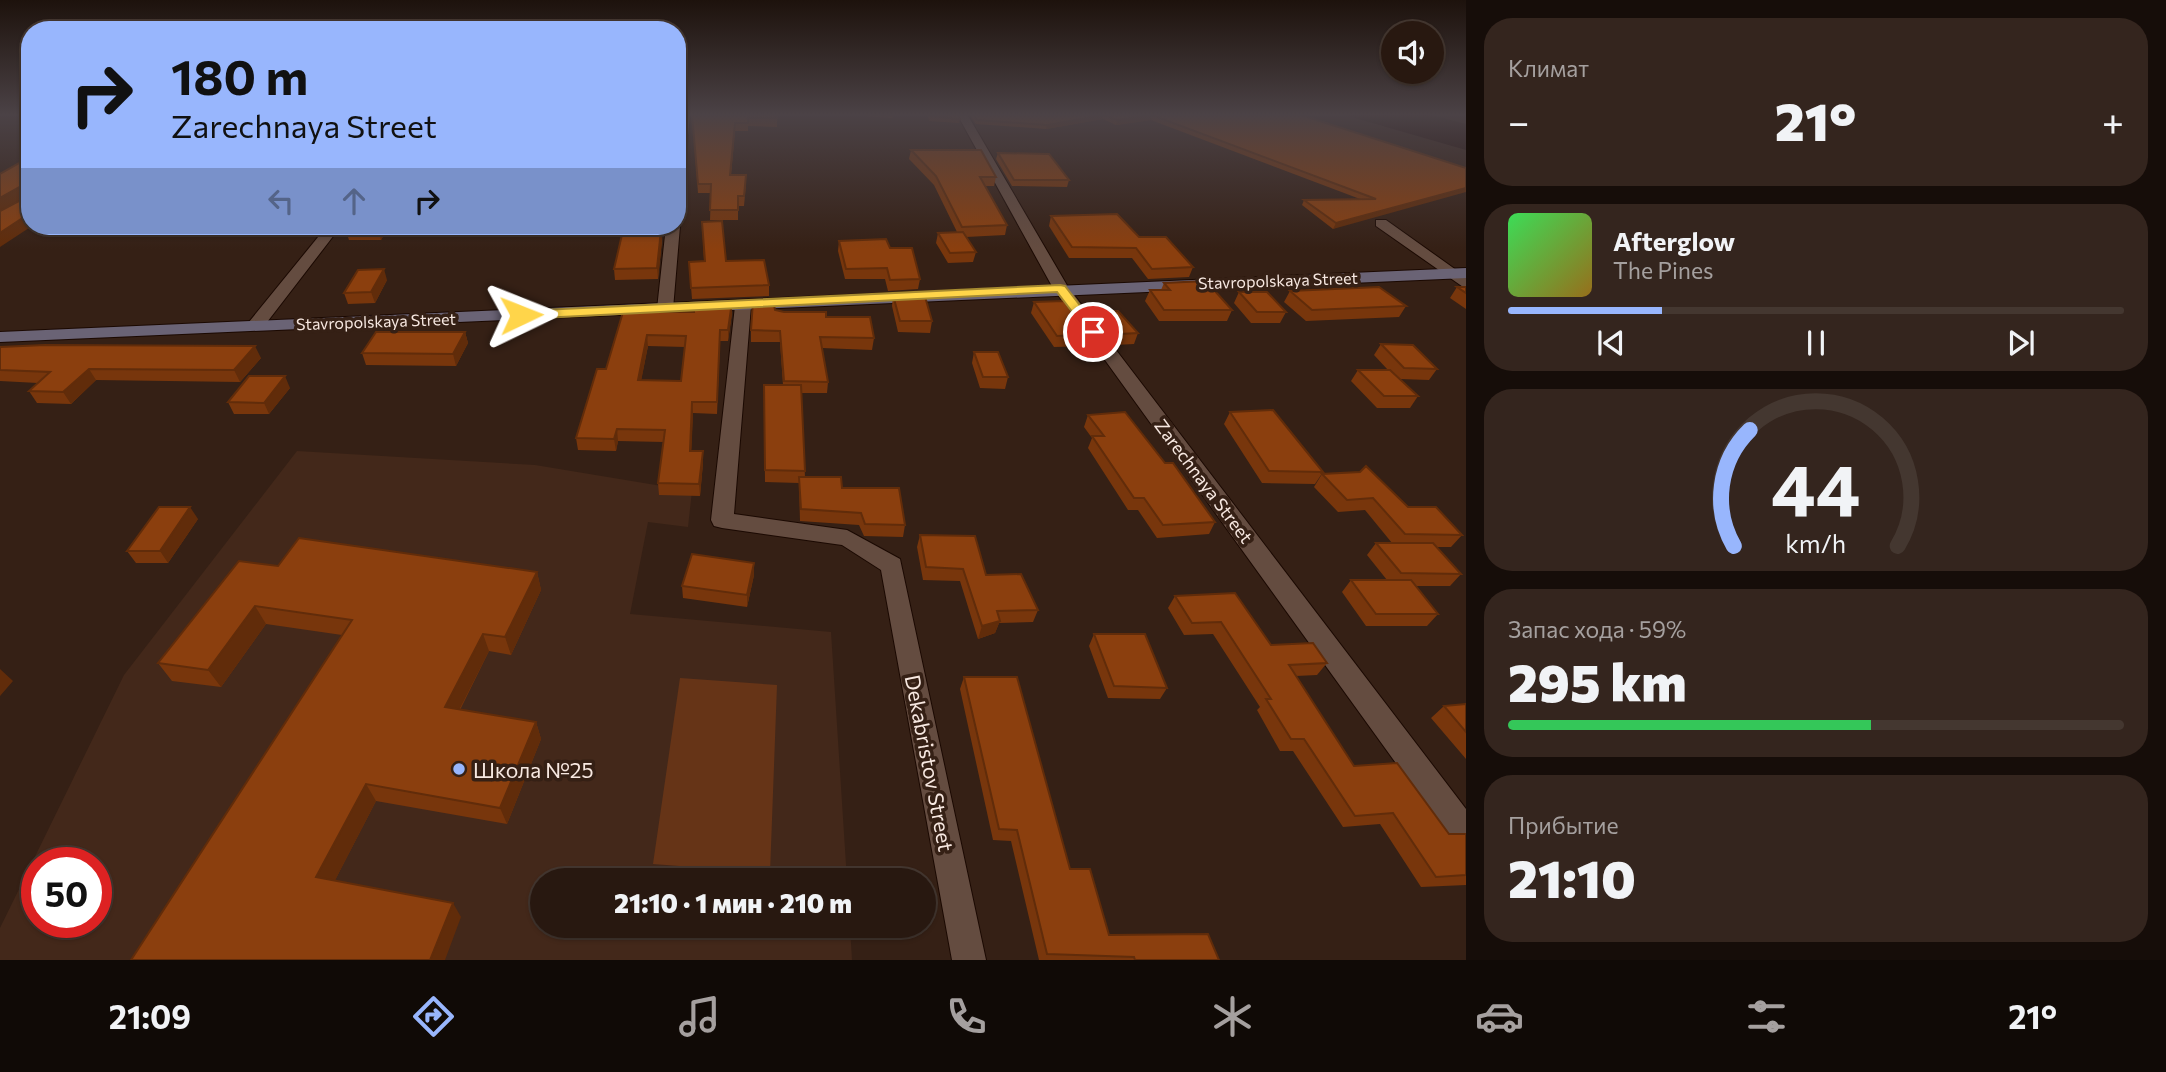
<!DOCTYPE html>
<html lang="ru">
<meta charset="utf-8">
<style>
body{margin:0;font-family:Commissioner,sans-serif;background:#34251e;color:#f1f3f6;height:100vh;display:flex;flex-direction:column;font-size:26px;white-space:nowrap}
*{box-sizing:border-box;margin:0}
p{font-size:23px;color:#a5a09f}
.icon{flex:none;width:38px;height:38px;fill:none;stroke:currentColor;stroke-width:2;stroke-linecap:round;stroke-linejoin:round}
.map{position:relative;flex:1;overflow:hidden}
.sheet{display:flex;flex-direction:column;gap:18px;padding:18px;background:#160d09;width:700px}
.sheet>*{flex:none}
.top-card{position:absolute;left:21px;top:21px;width:665px;height:214px;border-radius:28px;box-shadow:0 2px 5px #0004,0 0 0 2px #443730;background:#98b6fd;color:#111;overflow:hidden}
.buttons{position:absolute;left:1381px;top:21px;display:grid;gap:14px}
.buttons a{display:grid;place-items:center;width:63px;height:63px;border-radius:50%;background:#281810;box-shadow:0 2px 5px #0004,0 0 0 2px #443730;font-size:35px}
.speed{position:absolute;left:21px;top:847px;display:flex;gap:14px;font-size:35px;font-weight:700;text-align:center}
.speed>*{display:grid;place-content:center;width:91px;height:91px;border-radius:50%;background:#281810;box-shadow:0 2px 5px #0004,0 0 0 2px #443730;line-height:1}
.speed .limit{border:10px solid #d22;background:#fff;color:#111}
.pin{position:absolute;display:grid;place-items:center;width:60px;height:60px;color:#fff;margin:-30px;border:4px solid #fff;border-radius:50%;box-shadow:0 2px 7px #0007}
.me{position:absolute;width:77px;margin:-38px;rotate:88deg;stroke-linejoin:round;filter:drop-shadow(0 0 5px #0008)}
.turn{display:flex;align-items:center;gap:24px;height:147px;padding:0 35px;font-size:32px}
.turn .icon{width:91px;height:91px;stroke-width:2.5}
.turn b{display:block;font-size:49px;line-height:60px}
.lanes{display:flex;align-items:center;height:66px;padding:0 35px;background:#0003;justify-content:center;gap:35px;direction:ltr}
.lanes .off{opacity:.35}
.big{font-size:52px;font-weight:800;line-height:1.1}
.sheet .card{flex:1;display:flex;flex-direction:column;justify-content:center;gap:10px;min-width:0;padding:0 24px;border-radius:28px;background:#34251e}
.sheet .dial{align-items:center;gap:0}
.dial svg{height:182px;overflow:visible;fill:none;stroke:#443730;stroke-width:7;stroke-linecap:round;text-anchor:middle}
.dial text{fill:#f1f3f6;stroke:none}
.song{display:flex;align-items:center;gap:21px}
.cover{width:84px;height:84px;border-radius:10px;background:linear-gradient(135deg,hsl(130 70% 55%),hsl(40 70% 35%))}
.played{height:7px;border-radius:4px;background:linear-gradient(90deg,#98b6fd 25%,#443730 25%)}
.keys{display:flex;justify-content:space-around;direction:ltr}
.heat{display:flex;justify-content:space-between;align-items:center;font-size:38px;direction:ltr}
.charge{height:10px;border-radius:5px;background:linear-gradient(90deg,#34c759 59%,#443730 0)}
.trip{position:absolute;left:530px;top:868px;width:406px;height:70px;border-radius:35px;background:#281810;box-shadow:0 2px 5px #0004,0 0 0 2px #443730;font-weight:800;line-height:70px;text-align:center}
.tab-bar{display:flex;height:112px;justify-content:space-around;align-items:center;background:#100a06;color:#a5a09f}
.tab-bar .icon{width:49px;height:49px}
.tab-bar .active{color:#98b6fd}
.tab-bar b{font-size:32px;color:#f1f3f6}
main{display:flex;flex:1;min-height:0}
.map>svg:first-child{display:block}
.built{fill:#43281a;fill-rule:evenodd}
.green{fill:#663417}
.water{fill:#1a0400}
.lines{fill:none;stroke-linecap:round;stroke-linejoin:round}
.minor-casing{stroke:#1b0902;stroke-width:2}
.secondary-casing{stroke:#1b0902;stroke-width:2}
.minor{fill:#644c40;fill-rule:evenodd}
.secondary{fill:#6a6375;fill-rule:evenodd}
.wall{fill:#78360c;fill-rule:evenodd}
.shaded-wall{fill:#612c0a}
.building{fill:#8b3f0e;stroke:#612c0a;stroke-width:2;fill-rule:evenodd}
.route{fill:#ffd54a;stroke:#a68a30;stroke-width:2}
.poi-dot{fill:#98b6fd;stroke:#352015;stroke-width:2.5}
.labels{text-anchor:middle;dominant-baseline:central;stroke-width:7;stroke-linejoin:round;paint-order:stroke}
.far-street-label{font-size:16px;fill:#f7e8e1;stroke:#352015}
.street-label{font-size:18px;fill:#f7e8e1;stroke:#352015}
.near-street-label{font-size:21px;fill:#f7e8e1;stroke:#352015}
.near-poi-label{font-size:21px;fill:#f7e8e1;stroke:#352015;text-anchor:start}
</style>
<main>
<div class="map">
<svg width="1466" height="960" viewBox="0 0 1466 960">
<rect width="100%" height="100%" fill="#352015"/>
<!-- built -->
<path class="built" d="M297 451 535 465 692 491 688 527 648 522 630 614 831 632 847 880H542V926H850L852 960H0V928L124 675ZM37 863H96V922H37Z"/>
<!-- green -->
<path class="green" d="M680 678 777 685 770 873 653 864Z"/>
<!-- water -->
<path class="water" d="M1341 114H1427L1466 124V150Z"/>
<g class="lines">
<defs>
<path id="minor" d="M680 114H690L683 189 677 193Z
M957 114H967L1068 287 1466 809V850L1455 845 1053 288Z
M1376 220H1386L1466 277V289L1376 226Z
M677 223 680 226 673 309 665 314 657 309 666 226H677Z
M327 226H341L261 330H249V322Z
M743 301 751 306 734 514 847 530 900 559 986 960H952L881 570 842 545 722 528 714 526 711 520 735 306Z"/>
<path id="secondary" d="M1466 268V278L0 342V332Z"/>
</defs>
<!-- minor casing -->
<use href="#minor" class="minor-casing"/>
<!-- secondary casing -->
<use href="#secondary" class="secondary-casing"/>
<!-- minor -->
<use href="#minor" class="minor"/>
<!-- secondary -->
<use href="#secondary" class="secondary"/>
</g>
<!-- wall -->
<path class="wall" d="M692 114 777 118V127L748 126V131H735L731 175 746 184 744 206H738V220H710L711 193H698Z
M863 114H893L892 118 864 116Z
M927 114H958L960 119 959 123 929 121Z
M969 114H1298L1466 168 1333 229 1302 205 1304 200 1360 199 1151 120 1116 125 1103 119 1046 129 976 124Z
M911 150 996 177 994 186H985L1007 225 1005 235 966 237 976 252 973 262 948 263 936 243 938 233 957 232 934 185 909 159Z
M998 153 1069 180 1067 187 1012 186 996 159Z
M1051 216 1139 237 1193 267 1189 277 1148 279 1132 258H1069L1049 226Z
M702 222 726 261 769 285V296L692 299 689 262 704 261Z
M278 226H314L308 232H281Z
M389 226 381 240H349L346 231Z
M624 226H660L659 230 662 240 658 279 615 280 614 269Z
M839 241 890 248 920 279 918 289 888 291 885 279H845L838 251Z
M387 280 375 303 348 304 344 293Z
M1164 283 1232 310 1227 321H1159L1145 301 1150 290H1161Z
M1457 287H1466V309L1450 298Z
M1290 291 1406 306 1399 317 1306 321 1284 302Z
M1239 292 1286 312 1280 323H1251L1234 303Z
M893 295 932 321 930 333 898 332 892 306Z
M1034 302 1073 313 1095 334 1091 346 1054 347 1031 313Z
M775 310 826 317 874 338 872 350 822 348 828 382 827 393H801L805 477 842 488 905 525 903 537 864 536 859 525 800 521 799 483 765 482 764 397 783 385 780 342H751V330Z
M1102 311 1138 333 1134 344 1115 345 1098 322Z
M623 312 732 313 728 341H720L717 414 693 413 691 451H703V463L700 496 659 495 658 483 664 442 618 441 616 451 578 450 576 438 606 369ZM648 346 685 347 681 381 641 380Z
M465 332 468 343 456 366 366 365 362 353Z
M1381 344 1437 369 1429 380 1400 379 1418 396 1410 408H1377L1351 381 1358 370H1388L1374 355Z
M0 347 261 358 240 382 96 380 71 404 37 403 29 391 38 383 0 381Z
M974 352 1008 377 1005 389 980 388 972 363Z
M290 388 269 414H234L228 402Z
M1230 412 1323 472 1315 484 1262 483 1224 424Z
M1088 415 1165 463 1215 522 1209 534 1157 538 1138 510H1128L1088 448 1092 438 1084 427Z
M1322 474 1408 507 1462 535 1451 547H1437L1461 574 1450 586H1415L1438 614 1427 626H1366L1342 592 1351 580H1387L1367 555 1376 543H1392L1365 510 1338 512 1314 487Z
M198 519 168 563H136L127 551Z
M920 535 986 575 1038 610 1033 622 999 623 995 633 978 639 960 581 923 580 917 547Z
M278 566 537 572 541 590 511 655 489 651 460 710 536 722 541 739 507 824 376 801 335 880 461 917 131 960 342 635 266 624 221 687 172 681 158 663Z
M754 575 747 607 683 598 682 586Z
M1175 596 1271 645 1327 663 1317 675 1296 676 1354 766 1449 834 1466 833V885L1421 887 1380 824 1343 827 1293 751H1280L1257 710 1260 707 1213 634 1184 635 1168 608Z
M1094 634 1167 688 1160 699 1108 698 1089 646Z
M964 677 1070 869 1109 935 1219 960H1039L1011 841 993 840 960 689Z
M1466 704V759L1431 718 1444 706Z"/>
<!-- shaded-wall -->
<path class="shaded-wall" d="M1104 115 1103 119 1046 129 1047 125Z
M1152 115 1151 120 1116 125 1117 120Z
M25 184 30 194 0 211V198Z
M1466 188V192L1333 229 1336 223Z
M30 213V226H32L0 247V233Z
M305 226H314L308 232Z
M381 226H389L381 240 378 230Z
M661 230 662 240 658 279 657 268Z
M384 269 387 280 375 303 371 292Z
M732 302V313L728 341V330Z
M465 332 468 343 456 366 453 354Z
M647 335 648 346 639 392 638 380Z
M255 346 261 358 240 382 234 370Z
M89 369 96 380 71 404 63 392Z
M285 376 290 388 269 414 264 403Z
M692 402 693 413 691 463 690 451Z
M617 429 618 441 616 451 614 439Z
M703 451V463L700 496 699 484Z
M190 507 198 519 168 563 160 551Z
M754 563V575L747 607V595Z
M537 572 541 590 511 655 505 637Z
M255 606 266 624 221 687 208 670Z
M1000 621 995 633 978 639 982 626Z
M483 634 489 651 452 724 445 707Z
M0 669 13 681 0 696Z
M536 722 541 739 507 824 500 808Z
M366 784 376 801 329 892 316 877Z
M453 903 461 917 445 960H430Z"/>
<!-- building -->
<path class="building" d="M692 114H776L777 118H748V123H735L730 175H746L744 196H738V210H710L711 184H698Z
M929 114H958L960 119 930 116Z
M973 114H1298L1466 168V188L1336 223 1304 200 1376 199 1152 115 1117 120 1104 115 1047 125 977 120Z
M911 150H981L996 177H980L1007 225 962 227 936 176Z
M998 153 1049 154 1069 180H1014Z
M30 157V213L0 233V211L25 198V184L0 198V174Z
M1117 214 1139 237H1166L1193 267 1152 269 1136 248 1072 247 1051 216Z
M722 221 726 261 764 260 769 285 691 288 689 262 705 261 702 222Z
M350 226H381L378 230 346 231Z
M624 226H657L656 230H661L657 268 614 269Z
M963 232 976 252 950 253 938 233Z
M886 239 890 248H912L920 279 890 280 887 268 846 269 839 241Z
M384 269 371 292 344 293 358 270Z
M1206 281 1232 310H1164L1150 290H1170L1164 283Z
M1379 287 1406 306 1312 310 1290 291Z
M1457 287H1466V293Z
M1239 292H1267L1286 312H1257Z
M924 293 932 321H900L893 295Z
M773 300 775 310 784 312H826V317H870L874 338 820 337 828 382 784 381 780 331 751 330 753 301Z
M1064 301 1073 313H1079L1095 334 1057 336 1034 302Z
M732 302 728 330H720L717 402H692L690 451H703L699 484 658 483 665 430 617 429 614 439 576 438 597 369H606L623 312H694L693 303ZM647 335 686 336 681 381 638 380Z
M1102 311H1118L1138 333 1120 334Z
M376 332H465L453 354 362 353Z
M1381 344 1413 345 1437 369 1404 368Z
M45 345 255 346 234 370 89 369 63 392 29 391 50 372 0 370V347Z
M974 352H998L1008 377H983Z
M1358 370H1390L1418 396H1384Z
M249 376H285L264 403 228 402Z
M764 385H801L805 471 765 470Z
M1273 410 1323 472 1269 471 1230 412Z
M1125 412 1165 463H1173L1215 522 1163 525 1144 498H1134L1092 436H1104L1088 415Z
M1366 466 1408 507H1436L1462 535 1405 534 1373 498 1347 500 1322 474 1360 472Z
M799 477H841L842 488H899L905 525 865 524 861 513 801 509Z
M159 507H190L160 551H127Z
M920 535 975 536 986 575 1021 574 1038 610 997 611 1000 621 982 626 963 569 926 567Z
M299 538 537 572 505 637 483 634 445 707 536 722 500 808 366 784 316 877 453 903 430 960H131L352 620 255 606 208 670 158 663 239 561 278 566Z
M1376 543H1433L1461 574 1401 573Z
M692 554 754 563 747 595 682 586Z
M1351 580H1411L1438 614H1376Z
M1235 593 1271 645 1313 643 1327 663 1289 665 1354 766 1397 763 1449 834H1466V875L1436 877 1393 813 1355 816 1304 739H1291L1266 699H1271L1221 622 1192 623 1175 596Z
M1094 634H1145L1167 688 1114 686Z
M964 677H1017L1070 869H1090L1109 935 1208 934 1219 960H1135L1134 957 1047 954 1017 830 999 829Z
M1466 704V732L1444 706Z"/>
<!-- sky -->
<linearGradient id="sky" x2="0" y2="1"><stop stop-color="#1d120c"/><stop offset="0.46" stop-color="#4b4246"/><stop offset="1" stop-color="#4b4246" stop-opacity="0"/></linearGradient>
<rect width="1466" height="249" fill="url(#sky)"/>
<!-- route -->
<path class="route" d="M1060 285 1065 286 1098 329V334H1089L1057 292 521 319 515 315 521 311Z"/>
<!-- markers -->
<circle class="poi-dot" cx="459" cy="769" r="7"/>
<g class="labels">
<!-- far-street labels -->
<g class="far-street-label">
<text transform="translate(1278 280) rotate(-2)">Stavropolskaya Street</text>
<text transform="translate(376 321) rotate(-2)">Stavropolskaya Street</text>
</g>
<!-- street labels -->
<g class="street-label">
<text transform="translate(1204 481) rotate(53)">Zarechnaya Street</text>
</g>
<!-- near-street labels -->
<g class="near-street-label">
<text transform="translate(930 763) rotate(79)">Dekabristov Street</text>
</g>
<!-- near-poi labels -->
<g class="near-poi-label">
<text x="473" y="769">Школа №25</text>
</g>
</g>
</svg>
<div class="buttons">
<a><svg class="icon" aria-label="sound" viewBox="0 0 24 24"><path d="M4 9h4l5-4v14l-5-4H4zM17 9q2 3 0 6"/></svg></a>
</div>
<div class="speed"><div class="limit">50</div></div>
<div class="pin" style="left:1093px;top:332px;background:#d93025"><svg class="icon" aria-label="arrive" viewBox="0 0 24 24"><path d="M6 21V4h12l-3 4 3 4H6"/></svg></div>
<svg class="me" style="left:521px;top:315px" viewBox="-20 -20 40 40"><path d="M0-17L14 15 0 8-14 15z" fill="#ffd54a" stroke="#fff" stroke-width="4"/></svg>
<div class="trip">21:10 · 1 мин · 210 m</div>
<div class="top-card">
<div class="turn"><svg class="icon" aria-label="right" viewBox="0 0 24 24"><path d="M7 20v-9h11M14 6l5 5-5 5"/></svg><div><b>180 m</b>Zarechnaya Street</div></div>
<div class="lanes"><svg class="icon off" aria-label="left" viewBox="0 0 24 24"><path d="M17 20v-9H6M10 6l-5 5 5 5"/></svg><svg class="icon off" aria-label="ahead" viewBox="0 0 24 24"><path d="M12 20V5M6 11l6-6 6 6"/></svg><svg class="icon" aria-label="right" viewBox="0 0 24 24"><path d="M7 20v-9h11M14 6l5 5-5 5"/></svg></div>
</div>
</div>
<section class="sheet">
<div class="card"><p>Климат</p>
<div class="heat"><a>−</a><b class="big">21°</b><a>+</a></div>
</div>
<div class="card">
<div class="song"><i class="cover"></i><div><b>Afterglow</b><p>The Pines</p></div></div>
<div class="played"></div>
<div class="keys"><svg class="icon" aria-label="previous" viewBox="0 0 24 24"><path d="M18 5L8 12l10 7zM5 5v14"/></svg><svg class="icon" aria-label="pause" viewBox="0 0 24 24"><path d="M8 5v14M16 5v14"/></svg><svg class="icon" aria-label="next" viewBox="0 0 24 24"><path d="M6 5l10 7-10 7zM19 5v14"/></svg></div>
</div>
<div class="card dial"><svg viewBox="0 0 100 80">
<path d="M14 69A42 42 0 1 1 86 69"/>
<path d="M14 69A42 42 0 0 1 21 18" stroke="#98b6fd"/>
<text x="50" y="56" font-size="32" font-weight="700">44</text>
<text x="50" y="72" font-size="11">km/h</text>
</svg></div>
<div class="card"><p>Запас хода · 59%</p><b class="big">295 km</b><div class="charge"></div></div>
<div class="card"><p>Прибытие</p><b class="big">21:10</b></div>
</section>
</main>
<nav class="tab-bar">
<b>21:09</b>
<svg class="icon active" aria-label="directions" viewBox="0 0 24 24"><path d="M12 3l9 9-9 9-9-9zM9 14v-3h6M13 9l2 2-2 2"/></svg>
<svg class="icon" aria-label="music" viewBox="0 0 24 24"><path d="M9 18V5l10-2v13"/><circle cx="6" cy="18" r="3"/><circle cx="16" cy="16" r="3"/></svg>
<svg class="icon" aria-label="phone" viewBox="0 0 24 24"><path d="M5 4h4l2 5-3 2q2 4 5 5l2-3 5 2v4C11 20 4 13 5 4z"/></svg>
<svg class="icon" aria-label="climate" viewBox="0 0 24 24"><path d="M12 3v18M4 7l16 10M4 17L20 7"/></svg>
<svg class="icon" aria-label="car" viewBox="0 0 24 24"><path d="M5 17H2v-5l4-1 3-4h7l3 4 3 1v5h-3M9 17h6M6 11h13"/><circle cx="7" cy="17" r="2"/><circle cx="17" cy="17" r="2"/></svg>
<svg class="icon" aria-label="filters" viewBox="0 0 24 24"><path d="M4 7h16M4 17h16"/><circle cx="9" cy="7" r="2"/><circle cx="15" cy="17" r="2"/></svg>
<b>21°</b>
</nav>
